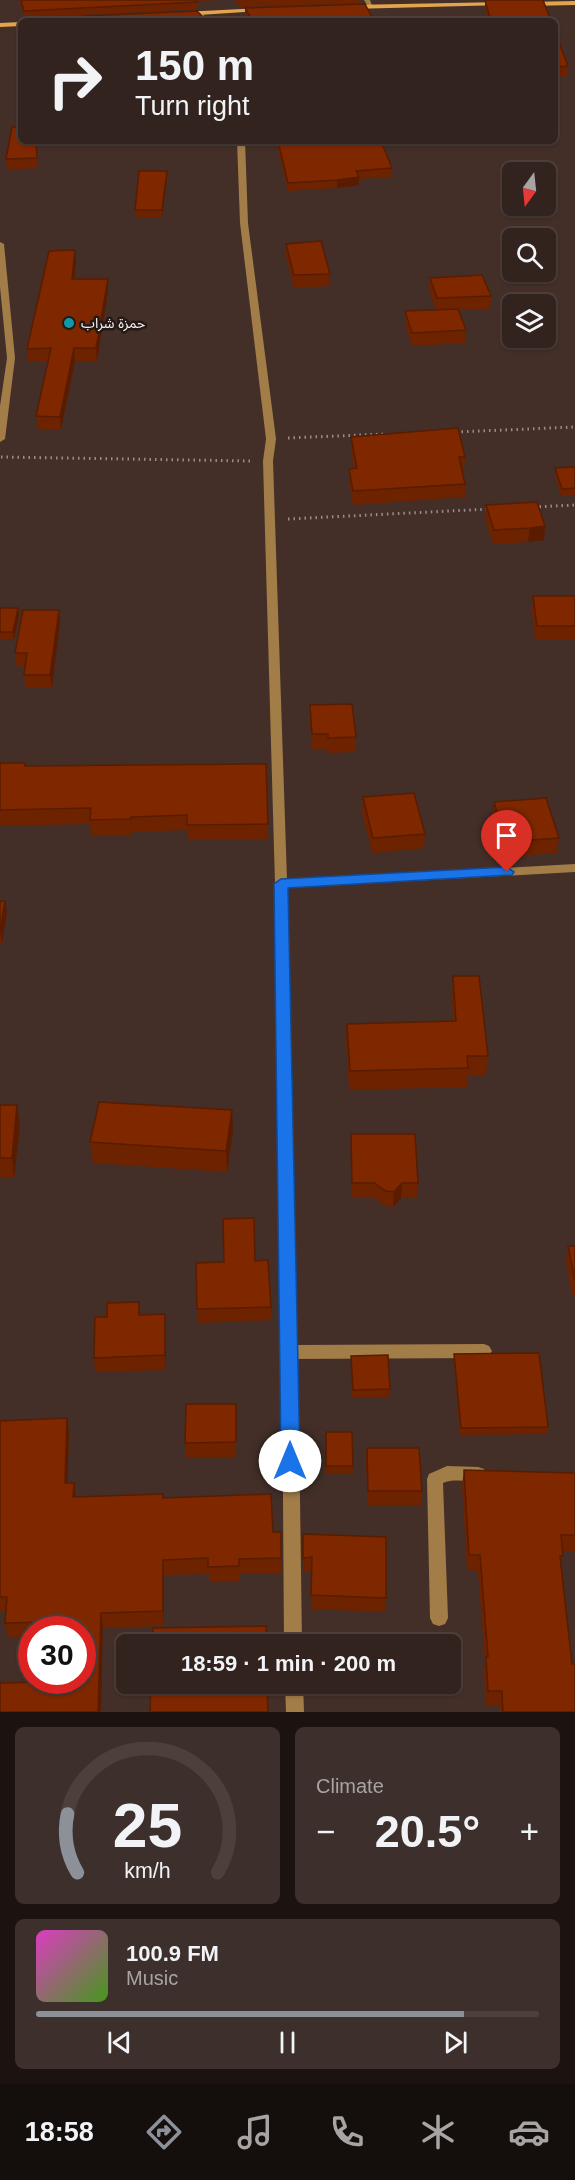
<!DOCTYPE html>
<meta charset="utf-8">
<style>
body{margin:0;font-family:Arial,"Noto Sans Arabic",sans-serif;background:#3d2f2b;color:#f1f3f6;height:100vh;display:flex;flex-direction:column;font-size:22px;white-space:nowrap}
*{box-sizing:border-box;margin:0}
p{font-size:20px;color:#a8a4a4}
.icon{flex:none;width:33px;height:33px;fill:none;stroke:currentColor;stroke-width:2;stroke-linecap:round;stroke-linejoin:round}
.map{position:relative;height:1712px;overflow:hidden}
.panel{display:flex;flex-direction:column;gap:15px;padding:15px;background:#1c1310;flex:1}
.panel>*{flex:none}
.banner{position:absolute;left:18px;top:18px;width:540px;height:126px;border-radius:9px;box-shadow:0 2px 4px #0004,0 0 0 2px #4d403c;background:#32231e;color:#f1f3f6;overflow:hidden}
.needle{width:39px;rotate:195deg}
.tools{position:absolute;left:502px;top:162px;display:grid;gap:12px}
.tools a{display:grid;place-items:center;width:54px;height:54px;border-radius:9px;background:#32231e;box-shadow:0 2px 4px #0004,0 0 0 2px #4d403c;font-size:30px}
.speed{position:absolute;left:18px;top:1616px;display:flex;gap:12px;font-size:30px;font-weight:700;text-align:center}
.speed>*{display:grid;place-content:center;width:78px;height:78px;border-radius:50%;background:#32231e;box-shadow:0 2px 4px #0004,0 0 0 2px #4d403c;line-height:1}
.speed .limit{border:9px solid #d22;background:#fff;color:#111}
.pin{position:absolute;display:grid;place-items:center;width:51px;height:51px;color:#fff;margin:-62px -26px;border-radius:50% 50% 50% 0;rotate:-45deg;box-shadow:0 0 6px #0007}
.pin .icon{rotate:45deg}
.me{position:absolute;width:66px;margin:-33px;rotate:0deg;stroke-linejoin:round;filter:drop-shadow(0 0 4px #0008)}
.turn{display:flex;align-items:center;gap:21px;height:126px;padding:0 18px;font-size:27px}
.turn .icon{width:78px;height:78px;stroke-width:2.5}
.turn b{display:block;font-size:42px;line-height:51px}
.big{font-size:45px;font-weight:600;line-height:1.1}
.panel .card{flex:1;display:flex;flex-direction:column;justify-content:center;gap:9px;min-width:0;padding:0 21px;border-radius:9px;background:#3d2f2b}
.panel .dial{align-items:center;gap:0}
.dial svg{height:156px;overflow:visible;fill:none;stroke:#4d403c;stroke-width:7;stroke-linecap:round;text-anchor:middle}
.dial text{fill:#f1f3f6;stroke:none}
.song{display:flex;align-items:center;gap:18px}
.cover{width:72px;height:72px;border-radius:9px;background:linear-gradient(135deg,hsl(310 70% 55%),hsl(100 70% 35%))}
.played{height:6px;border-radius:3px;background:linear-gradient(90deg,#8c9099 85%,#4d403c 85%)}
.keys{display:flex;justify-content:space-around;direction:ltr}
.heat{display:flex;justify-content:space-between;align-items:center;font-size:33px;direction:ltr}
.panel .tiles{flex:1;display:grid;gap:15px;grid-template-columns:1fr 1fr}
.card:last-child{grid-column:span 2}
.trip{position:absolute;left:116px;top:1634px;width:345px;height:60px;border-radius:9px;background:#32231e;box-shadow:0 2px 4px #0004,0 0 0 2px #4d403c;font-weight:600;line-height:60px;text-align:center}
.menu{display:flex;height:96px;justify-content:space-around;align-items:center;background:#140e0c;color:#a8a4a4}
.menu .icon{width:42px;height:42px}
.menu .active{color:#8c9099}
.menu b{font-size:27px;color:#f1f3f6}
.map>svg:first-child{display:block}
.lines{fill:none;stroke-linecap:round;stroke-linejoin:round}
.path{stroke:#9c8d88;stroke-width:3;stroke-dasharray:1.5 4;stroke-linecap:butt}
.lane{fill:#a37d48;fill-rule:evenodd}
.street{fill:#a37d48;fill-rule:evenodd}
.secondary{fill:#e3a54c;fill-rule:evenodd}
.wall{fill:#6d2200}
.shaded-wall{fill:#591c00}
.building{fill:#7f2800;stroke:#591c00;stroke-width:1.5}
.route{fill:#1a73e8;stroke:#114b97;stroke-width:1.5}
.culture-dot{fill:#0f9aa8;stroke:#231916;stroke-width:2}
.labels{text-anchor:middle;dominant-baseline:central;stroke-width:5;stroke-linejoin:round;paint-order:stroke}
.far-poi-label{font-size:14px;fill:#fdf2ef;stroke:#231916;text-anchor:start}
</style>
<div class="map">
<svg width="575" height="1712" viewBox="0 0 575 1712">
<rect width="100%" height="100%" fill="#432f28"/>
<g class="lines">
<!-- path -->
<path class="path" d="M456 432 575 427
M288 438 385 434
M1 457 251 461
M534 507 575 505
M288 519 490 509"/>
<!-- lane -->
<path class="lane" d="M364 0H370L373 8H369Z
M200 11 202 12 207 21H201L197 13Z
M237 141H245L248 223 276 439 273 461 287 880 575 864V872L287 888 297 1345 484 1344 489 1346 492 1351 489 1356 484 1358 290 1359 285 1357 282 1352 275 884 263 461 266 439 240 223Z
M447 1466 478 1467 484 1469 486 1474 484 1479C471 1484 456 1477 443 1483L448 1618 445 1624 439 1626 433 1624 430 1618 427 1479 429 1474Z"/>
<!-- street -->
<path class="street" d="M0 242 4 244 15 358 5 439 0 442V406L7 358 0 287Z
M290 1345 295 1347 298 1352 302 1644H284L282 1352 285 1347Z
M285 1683H303L304 1712H286Z"/>
<!-- secondary -->
<path class="secondary" d="M575 1V5L528 6 525 4 528 2Z
M502 2 505 4 504 5 351 9 348 7 351 5Z
M259 8 261 9V11L183 16 180 14 183 12Z
M102 18 103 19 100 21H70L73 19Z
M21 22V26L0 27V23Z"/>
</g>
<!-- wall -->
<path class="wall" d="M19 0H219L197 1V9L25 18Z
M235 0H360V3L240 7Z
M483 0H543L551 21H488L485 9V0Z
M245 8 374 21H248L245 15Z
M555 32 568 66 567 76 556 77 559 82 558 93H555Z
M37 141V168L7 170 6 159Z
M276 141H381L392 168V177L359 179V185L337 188 288 191Z
M167 177 162 217H135V210Z
M286 244 330 274V286L294 288 286 256Z
M76 262 74 279H108V291L97 361H75L61 429H38L36 416 49 361H28L27 349Z
M430 278 491 296 490 309 458 310 466 330 465 343 412 346 405 324V311L436 310 429 290Z
M351 437 465 457 464 470H462L465 484V497L353 505 349 482V469H354L351 451Z
M575 467V495L561 496 555 475V468Z
M486 505 545 526 544 540 528 542 493 544 485 519Z
M533 596H575V640H535L532 610Z
M0 608H18L19 616 14 639H0Z
M60 622 52 687H26L24 675 25 666H16L15 653Z
M310 705 356 737V752L328 753V749H312L310 719Z
M0 763 26 766 266 764 268 839 188 840V830L132 832V835H91L90 824 0 826Z
M363 797 425 834 424 848 372 853 362 812Z
M494 802 559 838 557 853 504 857 492 817Z
M0 901 7 912 2 943H0Z
M453 976 488 1056 486 1075H468L467 1087 349 1090 346 1043 347 1024 453 1021 452 995Z
M0 1105 20 1125 14 1178H0Z
M233 1131 227 1172 93 1163 90 1142Z
M351 1134 418 1183 417 1198H401L393 1207 385 1206 374 1198H351Z
M568 1246H575V1296H572L566 1261Z
M255 1261 271 1307V1320L198 1323 197 1309Z
M165 1314 166 1370 95 1372 94 1358 140 1315Z
M454 1354 548 1427 547 1434 460 1435 454 1362Z
M351 1356 390 1389V1397H352Z
M236 1404V1457H186L185 1443Z
M67 1418 69 1433 67 1483 76 1497 163 1498 273 1532H281V1573L240 1574V1581L209 1582V1574L164 1575V1626L103 1628 42 1682 82 1629H32V1637L8 1638 5 1623 6 1612H0V1421Z
M326 1432 353 1466V1474H326Z
M367 1448 422 1491 421 1505 368 1506 366 1462Z
M464 1470 575 1473V1551H563V1556L561 1566 575 1712H500V1706H486L484 1672 485 1662 478 1571 467 1570 462 1485Z
M303 1534 386 1598 385 1612 311 1609 312 1572H303Z"/>
<!-- shaded-wall -->
<path class="shaded-wall" d="M167 171V177L162 217V210Z
M359 177V185L337 188V180Z
M75 250 76 262 73 291 72 279Z
M108 279V291L97 361 96 348Z
M74 348 75 361 61 429 60 417Z
M545 526 544 540 528 542 530 528Z
M18 608 19 616 14 639 13 632Z
M59 610 60 622 52 687 50 675Z
M5 901 7 912 2 943 0 931Z
M17 1105 20 1125 14 1178 12 1158Z
M232 1110 233 1131 227 1172 226 1151Z
M402 1183 401 1198 393 1207 394 1192Z
M165 1314 166 1329V1370L165 1355Z
M67 1418 69 1433 67 1498 65 1483Z
M74 1483 76 1498 73 1497Z
M163 1560 164 1575V1626L163 1611Z
M101 1613 103 1628 101 1712H98Z"/>
<!-- building -->
<path class="building" d="M21 0H196L197 2 24 11Z
M485 0H543L551 21H491Z
M365 4 374 21H253L245 8Z
M197 11 202 16 204 21H86L85 16Z
M555 32 568 66 555 67Z
M555 74 559 82 555 83Z
M12 127H21V141H36L37 158 6 159Z
M278 141H381L392 168 356 171 359 177 337 180 288 183Z
M139 171H167L162 210H135Z
M321 241 330 274 294 275 286 244Z
M75 250 72 279H108L96 348H74L60 417 36 416 51 348 27 349 49 251Z
M482 275 491 296 437 298 430 278Z
M458 309 466 330 412 333 405 311Z
M458 428 465 457H459L465 484 353 491 349 469 357 468 351 437Z
M575 467V488L562 489 555 468Z
M537 502 545 526 530 528 494 530 486 505Z
M533 596H575V626H537Z
M0 608H18L13 632H0Z
M23 610H59L50 675H24L27 653H15Z
M352 704 356 737 328 738V734H312L310 705Z
M0 763H25V766L266 764 268 824 187 825V815L131 817V819L90 820 91 808 0 810Z
M414 793 425 834 373 838 363 797Z
M546 798 559 838 505 842 494 802Z
M0 901H5L0 931Z
M453 976H479L488 1056H467L468 1068 350 1071 347 1024 456 1021Z
M99 1102 232 1110 226 1151 90 1142Z
M0 1105H17L12 1158H0Z
M351 1134H415L418 1183H402L394 1192 386 1191 374 1183H352Z
M254 1218 255 1261 268 1260 271 1307 197 1309 196 1263 224 1262 223 1219Z
M568 1246H575V1281Z
M139 1302V1315L165 1314V1355L94 1358 95 1317H107V1303Z
M539 1353 548 1427 461 1428 454 1354Z
M388 1355 390 1389 353 1390 351 1356Z
M186 1404H236V1442L185 1443Z
M67 1418 65 1483H74L73 1497 163 1494V1498L271 1494 273 1532H281V1558L239 1559V1566L208 1567V1558L163 1560V1611L101 1613 98 1712H0V1683L42 1682V1680H82V1629H45L46 1622 5 1623 7 1597H0V1421Z
M326 1432H352L353 1466H326Z
M367 1448H419L422 1491H368Z
M464 1470 575 1473V1535H561L563 1556H560L572 1664H575V1712H503L502 1691H488L486 1657H488L480 1555H469Z
M303 1534 386 1537V1598L311 1595 312 1557 303 1558Z
M266 1626 267 1644H153V1628Z
M151 1683H267L268 1712H150Z"/>
<!-- route -->
<path class="route" d="M507 867 514 872 512 875 288 888 300 1461 297 1466 290 1469 284 1466 281 1461 274 884 281 879Z"/>
<!-- markers -->
<circle class="culture-dot" cx="69" cy="323" r="6"/>
<g class="labels">
<!-- far-poi labels -->
<g class="far-poi-label">
<text x="81" y="323">حمزة شراب</text>
</g>
</g>
</svg>
<div class="tools">
<a><svg class="needle" viewBox="-14 -14 28 28"><path d="M0-13l5 13h-10z" fill="#e53935"/><path d="M0 13l5-13h-10z" fill="#a8a4a4"/></svg></a>
<a><svg class="icon" aria-label="search" viewBox="0 0 24 24"><circle cx="10" cy="10" r="6"/><path d="M15 15l6 6"/></svg></a>
<a><svg class="icon" aria-label="layers" viewBox="0 0 24 24"><path d="M12 4l9 5-9 5-9-5zM3 14l9 5 9-5"/></svg></a>
</div>
<div class="speed"><div class="limit">30</div></div>
<div class="pin" style="left:507px;top:872px;background:#d93025"><svg class="icon" aria-label="arrive" viewBox="0 0 24 24"><path d="M6 21V4h12l-3 4 3 4H6"/></svg></div>
<svg class="me" style="left:290px;top:1461px" viewBox="-20 -20 40 40"><circle r="19" fill="#fff"/><path d="M0-13L10 11 0 6-10 11z" fill="#1a73e8"/></svg>
<div class="trip">18:59 · 1 min · 200 m</div>
<div class="banner">
<div class="turn"><svg class="icon" aria-label="right" viewBox="0 0 24 24"><path d="M7 20v-9h11M14 6l5 5-5 5"/></svg><div><b>150 m</b>Turn right</div></div>
</div>
</div>
<section class="panel">
<div class="tiles">
<div class="card dial"><svg viewBox="0 0 100 80">
<path d="M14 69A42 42 0 1 1 86 69"/>
<path d="M14 69A42 42 0 0 1 9 39" stroke="#8c9099"/>
<text x="50" y="56" font-size="32" font-weight="700">25</text>
<text x="50" y="72" font-size="11">km/h</text>
</svg></div>
<div class="card"><p>Climate</p>
<div class="heat"><a>−</a><b class="big">20.5°</b><a>+</a></div>
</div>
<div class="card">
<div class="song"><i class="cover"></i><div><b>100.9 FM</b><p>Music</p></div></div>
<div class="played"></div>
<div class="keys"><svg class="icon" aria-label="previous" viewBox="0 0 24 24"><path d="M18 5L8 12l10 7zM5 5v14"/></svg><svg class="icon" aria-label="pause" viewBox="0 0 24 24"><path d="M8 5v14M16 5v14"/></svg><svg class="icon" aria-label="next" viewBox="0 0 24 24"><path d="M6 5l10 7-10 7zM19 5v14"/></svg></div>
</div>
</div>
</section>
<nav class="menu">
<b>18:58</b>
<svg class="icon active" aria-label="directions" viewBox="0 0 24 24"><path d="M12 3l9 9-9 9-9-9zM9 14v-3h6M13 9l2 2-2 2"/></svg>
<svg class="icon" aria-label="music" viewBox="0 0 24 24"><path d="M9 18V5l10-2v13"/><circle cx="6" cy="18" r="3"/><circle cx="16" cy="16" r="3"/></svg>
<svg class="icon" aria-label="phone" viewBox="0 0 24 24"><path d="M5 4h4l2 5-3 2q2 4 5 5l2-3 5 2v4C11 20 4 13 5 4z"/></svg>
<svg class="icon" aria-label="climate" viewBox="0 0 24 24"><path d="M12 3v18M4 7l16 10M4 17L20 7"/></svg>
<svg class="icon" aria-label="car" viewBox="0 0 24 24"><path d="M5 17H2v-5l4-1 3-4h7l3 4 3 1v5h-3M9 17h6M6 11h13"/><circle cx="7" cy="17" r="2"/><circle cx="17" cy="17" r="2"/></svg>
</nav>
